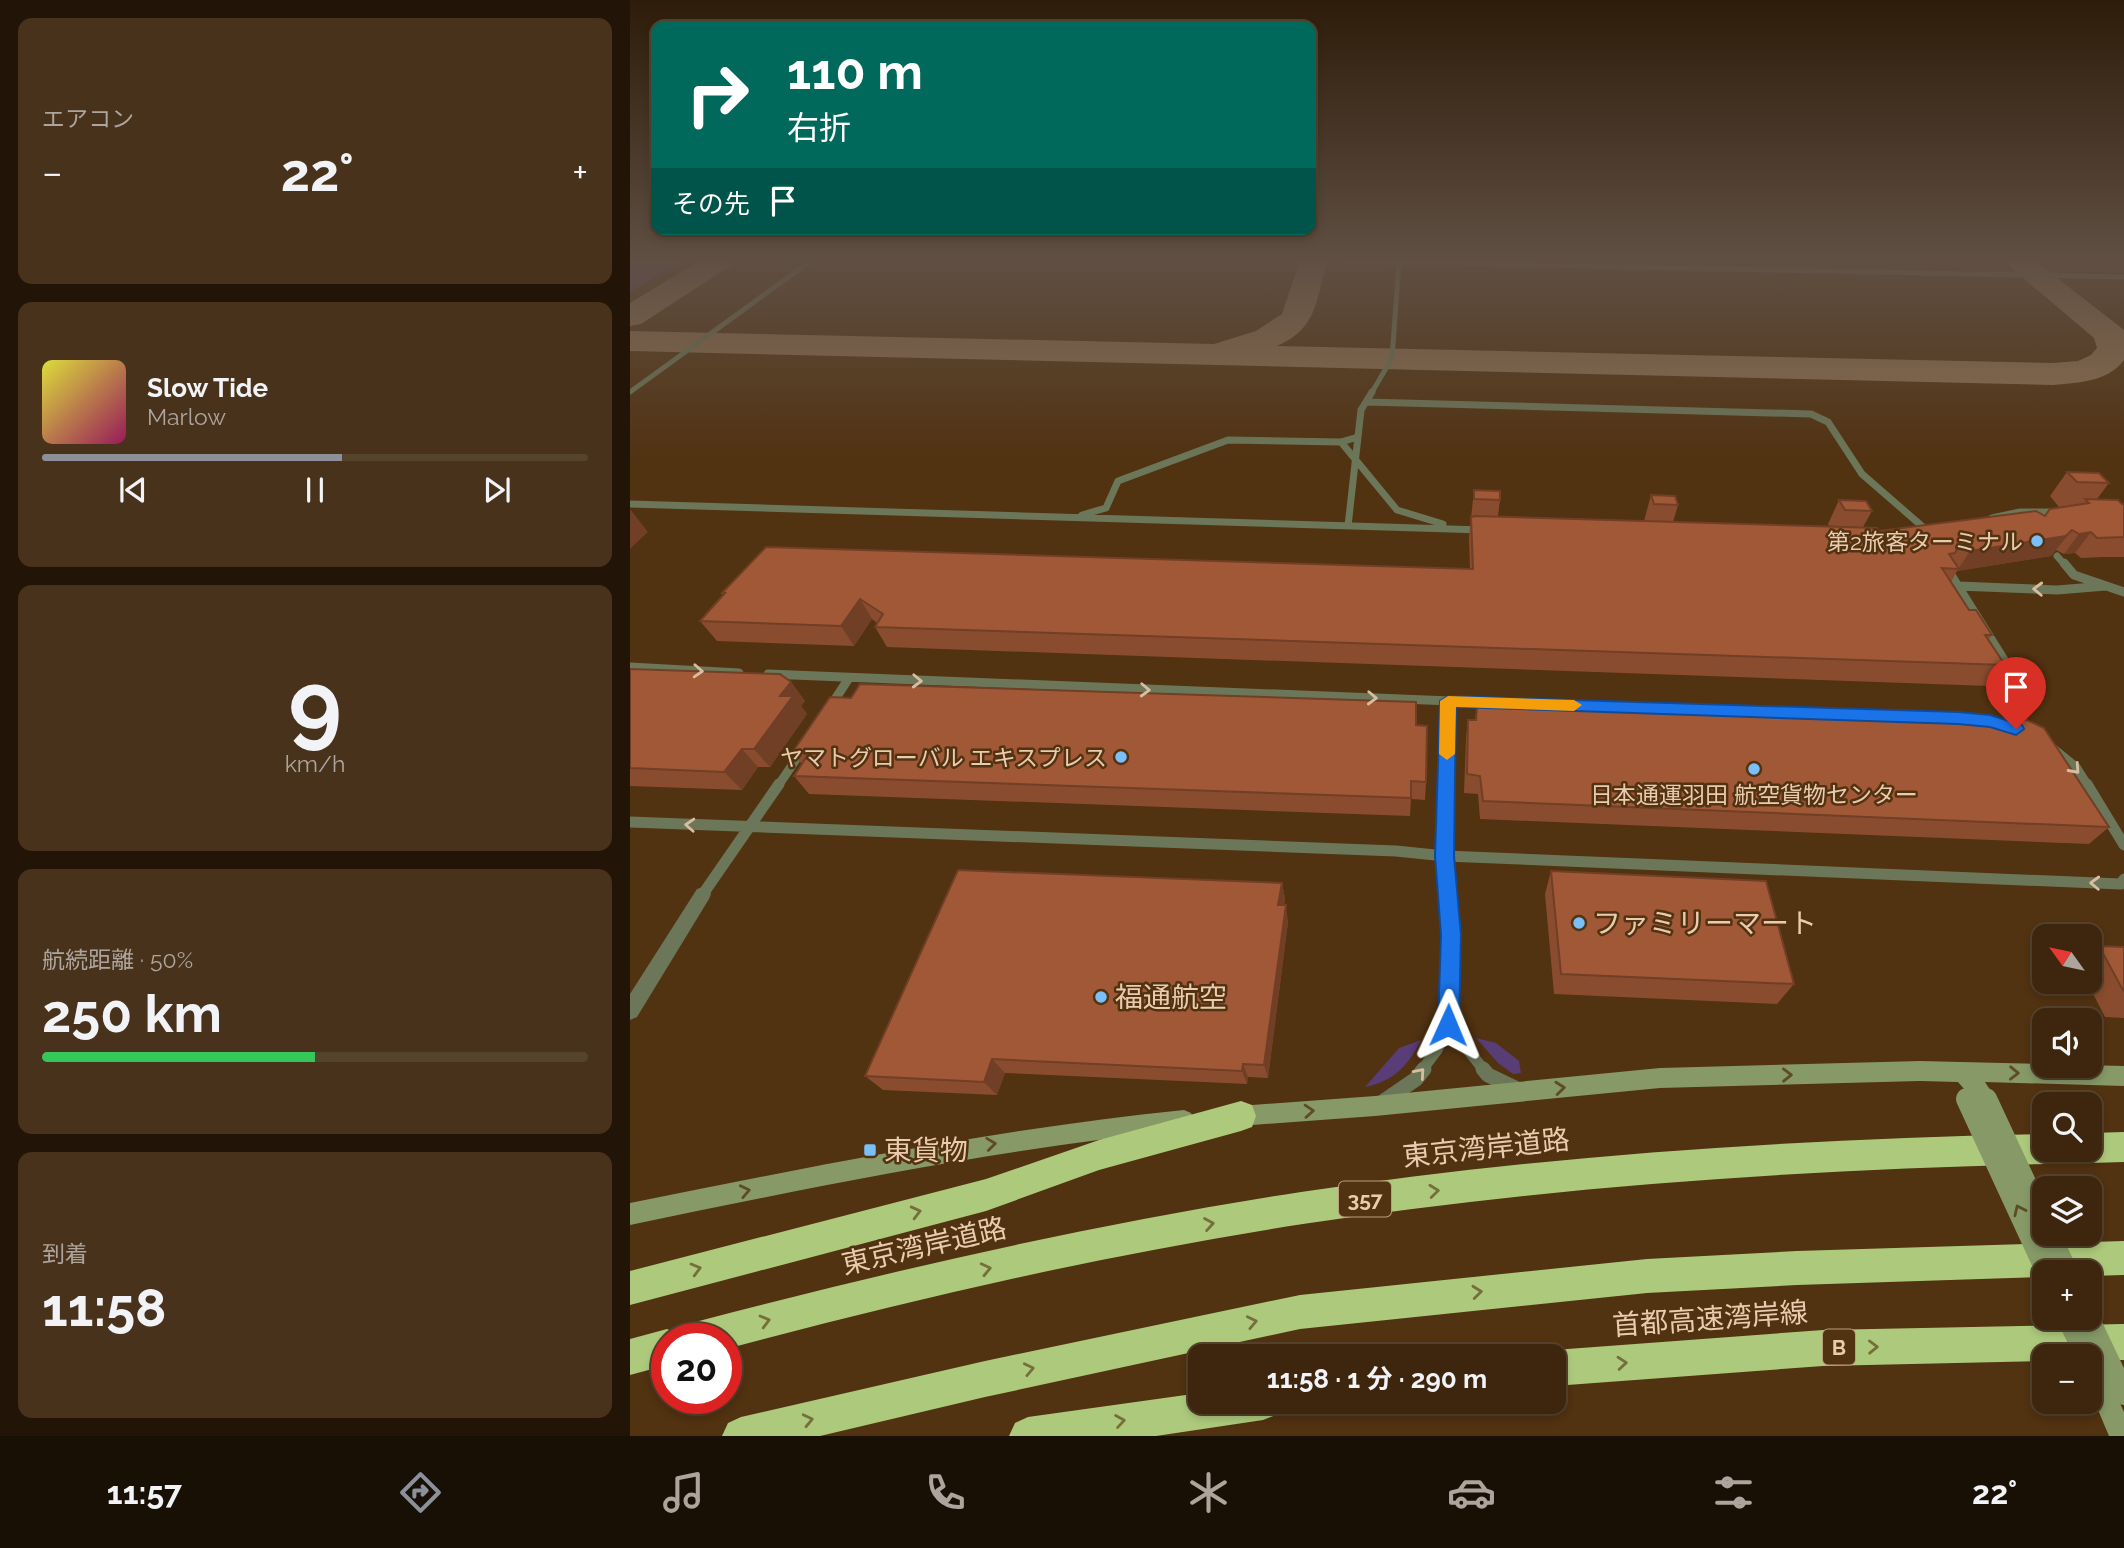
<!DOCTYPE html>
<html lang="ja">
<meta charset="utf-8">
<style>
body{margin:0;font-family:Raleway,"Noto Sans JP",sans-serif;background:#48321b;color:#f1f3f6;height:100vh;display:flex;flex-direction:column;font-size:26px;white-space:nowrap}
*{box-sizing:border-box;margin:0}
p{font-size:23px;color:#ada59d}
.icon{flex:none;width:38px;height:38px;fill:none;stroke:currentColor;stroke-width:2;stroke-linecap:round;stroke-linejoin:round}
.map{position:relative;flex:1;overflow:hidden}
.panel{display:flex;flex-direction:column;gap:18px;padding:18px;background:#221507;width:630px}
.panel>*{flex:none}
.guide{position:absolute;left:21px;top:21px;width:665px;height:214px;border-radius:14px;box-shadow:0 4px 10px #0003,0 0 0 2px #56432e;background:#00695c;color:#fff;overflow:hidden}
.needle{width:46px;rotate:303deg}
.controls{position:absolute;left:1402px;top:924px;display:grid;gap:14px}
.controls a{display:grid;place-items:center;width:70px;height:70px;border-radius:14px;background:#3d260d;box-shadow:0 4px 10px #0003,0 0 0 2px #56432e;font-size:35px}
.speed{position:absolute;left:21px;top:1323px;display:flex;gap:14px;font-size:35px;font-weight:700;text-align:center}
.speed>*{display:grid;place-content:center;width:91px;height:91px;border-radius:50%;background:#3d260d;box-shadow:0 4px 10px #0003,0 0 0 2px #56432e;line-height:1}
.speed .limit{border:10px solid #d22;background:#fff;color:#111}
.pin{position:absolute;display:grid;place-items:center;width:60px;height:60px;color:#fff;margin:-72px -30px;border-radius:50% 50% 50% 0;rotate:-45deg;box-shadow:0 0 7px #0007}
.pin .icon{rotate:45deg}
.me{position:absolute;width:77px;margin:-38px;rotate:1deg;stroke-linejoin:round;filter:drop-shadow(0 0 5px #0008)}
.turn{display:flex;align-items:center;gap:24px;height:147px;padding:0 21px;font-size:32px}
.turn .icon{width:91px;height:91px;stroke-width:2.5}
.turn b{display:block;font-size:49px;line-height:60px}
.then{display:flex;align-items:center;height:66px;padding:0 21px;background:#0003;gap:14px;font-size:26px}
.big{font-size:52px;font-weight:700;line-height:1.1}
.panel .tile{flex:1;display:flex;flex-direction:column;justify-content:center;gap:10px;min-width:0;padding:0 24px;border-radius:14px;background:#48321b}
.panel .dial{align-items:center;gap:0}
.dial b{font-size:91px;line-height:1}
.song{display:flex;align-items:center;gap:21px}
.cover{width:84px;height:84px;border-radius:10px;background:linear-gradient(135deg,hsl(60 70% 55%),hsl(330 70% 35%))}
.played{height:7px;border-radius:4px;background:linear-gradient(90deg,#8c9099 55%,#56432e 55%)}
.keys{display:flex;justify-content:space-around;direction:ltr}
.heat{display:flex;justify-content:space-between;align-items:center;font-size:38px;direction:ltr}
.charge{height:10px;border-radius:5px;background:linear-gradient(90deg,#34c759 50%,#56432e 0)}
.trip{position:absolute;left:558px;top:1344px;width:378px;height:70px;border-radius:14px;background:#3d260d;box-shadow:0 4px 10px #0003,0 0 0 2px #56432e;font-weight:700;line-height:70px;text-align:center}
.menu{display:flex;height:112px;justify-content:space-around;align-items:center;background:#180f05;color:#ada59d}
.menu .icon{width:49px;height:49px}
.menu .on{color:#8c9099}
.menu b{font-size:32px;color:#f1f3f6}
main{display:flex;flex:1;min-height:0}
.map>svg:first-child{display:block}
.green{fill:#593d76}
.lines{fill:none;stroke-linecap:round;stroke-linejoin:round}
.taxiway{fill:#8e7050;fill-rule:evenodd}
.lane-far4{stroke:#6b7758;stroke-width:5}
.lane-far3{stroke:#6b7758;stroke-width:7}
.lane-far2{stroke:#6b7758;stroke-width:9}
.lane-far1{stroke:#6b7758;stroke-width:11}
.lane{stroke:#6b7758;stroke-width:15}
.street{fill:#6b7758;fill-rule:evenodd}
.secondary{fill:#869967;fill-rule:evenodd}
.highway{fill:#adca7c;fill-rule:evenodd}
.secondary-bridge{stroke:#869967;stroke-width:22}
.wall{fill:#8a4c2e}
.shaded-wall{fill:#713e26}
.building{fill:#a15836;stroke:#713e26;stroke-width:2}
.oneway{stroke:#d7bea0}
.oneway2{stroke:#5e4c26}
.oneway3{stroke:#766f3c}
.route{fill:#1a73e8;stroke:#114b97;stroke-width:2}
.slow{fill:#f59e0b}
.poi-dot{fill:#7abff8;stroke:#513211;stroke-width:2.5}
.labels{text-anchor:middle;dominant-baseline:central;stroke-width:5;stroke-linejoin:round;paint-order:stroke}
.shield{fill:#513211;stroke:#bc9d7e;stroke-width:2}
.shield-label{font-size:21px;font-weight:bold;fill:#eacbad}
.poi-label{font-size:23px;fill:#eacbad;stroke:#513211;text-anchor:end}
.near-poi-label{font-size:28px;fill:#eacbad;stroke:#513211;text-anchor:start}
.near-street-label{font-size:28px;fill:#eacbad;stroke:#513211}
</style>
<main>
<section class="panel">
<div class="tile"><p>エアコン</p>
<div class="heat"><a>−</a><b class="big">22°</b><a>+</a></div>
</div>
<div class="tile">
<div class="song"><i class="cover"></i><div><b>Slow Tide</b><p>Marlow</p></div></div>
<div class="played"></div>
<div class="keys"><svg class="icon" aria-label="previous" viewBox="0 0 24 24"><path d="M18 5L8 12l10 7zM5 5v14"/></svg><svg class="icon" aria-label="pause" viewBox="0 0 24 24"><path d="M8 5v14M16 5v14"/></svg><svg class="icon" aria-label="next" viewBox="0 0 24 24"><path d="M6 5l10 7-10 7zM19 5v14"/></svg></div>
</div>
<div class="tile dial"><b>9</b><p>km/h</p></div>
<div class="tile"><p>航続距離 · 50%</p><b class="big">250 km</b><div class="charge"></div></div>
<div class="tile"><p>到着</p><b class="big">11:58</b></div>
</section>
<div class="map">
<svg width="1494" height="1436" viewBox="0 0 1494 1436">
<rect width="100%" height="100%" fill="#513211"/>
<!-- green -->
<path class="green" d="M0 260H53L0 292Z
M846 1038 866 1043 889 1061 891 1073 883 1074 868 1063Z
M791 1040C778 1066 764 1081 735 1087L769 1048Z"/>
<g class="lines">
<!-- taxiway -->
<path class="taxiway" d="M71 260H104L100 266 11 324 0 326V303Z
M670 260H698C685 298 690 327 647 346L1422 363 1448 361 1461 355 1467 348 1464 338 1372 260H1404L1494 330V360C1478 382 1447 383 1422 385L0 351V331L584 344 626 331 652 314Z"/>
<!-- lane-far4 -->
<path class="lane-far4" d="M663 260 1494 277
M0 392 182 260
M741 394 762 358 769 262"/>
<!-- lane-far3 -->
<path class="lane-far3" d="M736 402 1181 414 1198 422 1232 474 1301 534
M711 442 767 510 813 524
M0 504 853 530
M452 515 476 508 488 481 598 440 711 442 728 437
M1362 518 1390 512H1430
M718 526 731 410 742 392
M1427 556 1435 565"/>
<!-- lane-far2 -->
<path class="lane-far2" d="M1434 563 1444 575 1494 592
M1319 572 1379 668
M1328 586 1427 590 1476 586
M0 667 109 673
M138 674 871 703
M200 707 219 678
M1425 750 1446 767 1458 786
M148 786 173 749
M816 786 818 701"/>
<!-- lane-far1 -->
<path class="lane-far1" d="M1457 784 1494 845
M0 822 766 851 815 856 1491 884 1494 879
M73 894 149 784
M818 1025 854 1070
M792 1070 807 1050 818 1025 821 935 815 856 816 784"/>
<!-- lane -->
<path class="lane" d="M853 1069 858 1075 885 1088
M754 1101 786 1079 794 1069"/>
<!-- street -->
<path class="street" d="M73 887 79 889 81 894 79 899 7 1017 0 1020V994L67 889Z"/>
<!-- secondary -->
<path class="secondary" d="M1290 1061 1494 1066V1086L1355 1082 1366 1099 1363 1106 1356 1109 1349 1106 1328 1082 1290 1081 1030 1088 745 1116 609 1126 602 1123 599 1116 602 1109 609 1106 745 1096 1030 1068Z
M554 1110 561 1113 564 1120 561 1127 554 1130C367 1149 184 1187 0 1225V1203C184 1166 367 1129 554 1110Z
M1460 1352 1468 1356 1494 1412V1436H1479L1460 1391V1356H1451Z"/>
<!-- highway -->
<path class="highway" d="M611 1101 622 1105 626 1116 622 1127 611 1131 469 1170 356 1211 0 1305V1271L356 1179 469 1140Z
M1494 1132V1162L1460 1163 1449 1159 1445 1150H1460V1133Z
M1414 1134V1150H1429L1425 1160 1414 1164C1166 1170 918 1187 673 1224 478 1254 286 1298 96 1349V1339H52L57 1327 69 1321C268 1269 468 1223 671 1192 917 1155 1165 1139 1414 1134Z
M1494 1241V1275L1460 1276V1272H1414V1277L1167 1285 1017 1293 670 1329 355 1397 190 1436H92L98 1423 111 1417 355 1361 670 1295 1017 1259 1167 1251Z
M1494 1324V1360H1460V1356H1414V1361L1193 1366 924 1386V1356H911L924 1350 1193 1330Z
M37 1329 50 1334 51 1339H37V1365L0 1375V1339Z
M570 1393V1402H651L646 1415 633 1420 526 1436H379L385 1423 398 1417Z"/>
<!-- secondary-bridge -->
<path class="secondary-bridge" d="M1337 1099 1417 1272
M1356 1099 1414 1223
M1419 1234 1437 1272
M1438 1318 1456 1356
M1458 1318 1494 1394"/>
</g>
<!-- wall -->
<path class="wall" d="M1437 472 1479 483 1467 499 1494 504V557H1474L1451 558 1445 553 1434 554 1426 550 1421 556 1327 571 1321 582 1339 610 1362 635 1359 639 1375 665 1359 686 257 647 245 627 247 623 242 619 224 646 87 641 70 621 93 595 92 593 840 569 839 537 844 490 870 500 868 516 1014 521 1021 495 1048 505 1043 522 1199 526 1198 524 1209 500 1242 511 1233 527 1249 531 1415 516 1434 507H1429L1420 496Z
M0 669 161 682 175 701 171 706 177 714 140 767H128L112 790 0 786Z
M847 707 1479 827 1459 844 850 819 848 794 834 793 836 738 838 720H845Z
M786 725 796 782 795 800 781 799 780 816 179 794 164 776 172 764 162 753Z
M921 871 1164 984 1147 1004 924 994 915 894Z
M652 883 655 899 654 905 658 922 638 1078 618 1077 617 1084 375 1073 367 1095 253 1090 235 1076Z
M1469 946 1494 947V1018L1475 1017 1457 982H1460V953Z"/>
<!-- shaded-wall -->
<path class="shaded-wall" d="M0 509 18 532 0 549Z
M1442 530 1421 556 1327 571 1340 551Z
M1461 532 1445 553 1434 554 1449 534Z
M230 599 242 619 224 646 211 626Z
M161 682 175 701 171 706 177 714 140 767 124 749 150 696Z
M112 749 128 767 112 790 94 772Z
M652 883 655 899 651 921 648 905Z
M656 905 658 922 638 1078 634 1065Z
M362 1059 375 1073 367 1095 354 1082Z
M613 1064 618 1077 617 1084 612 1071Z"/>
<!-- building -->
<path class="building" d="M1437 472 1469 473 1479 483 1447 482Z
M844 490 870 491V500L844 499Z
M1021 495 1045 496 1048 505 1024 504Z
M1455 499 1488 500 1492 504H1494V537L1467 538 1461 532 1449 534 1442 530 1436 536 1340 551 1335 545H1329L1325 553 1319 554 1329 569 1312 568 1339 610H1346L1362 635H1355L1375 665 245 627 253 614 230 599 211 626 70 621 95 593H92L136 547 843 569 841 517 845 516 1247 528 1249 531 1406 511 1415 516 1420 509 1459 503Z
M1209 500 1236 501 1242 511 1215 510Z
M0 669 150 674 161 682 150 696H163L124 749H112L94 772 0 768Z
M230 684 786 702V725L797 726 796 782 781 781V798L164 776 179 753H162L200 697 221 698Z
M866 699 1397 720 1414 728 1479 827 853 801 850 776 837 774 838 720H846L847 707Z
M328 870 652 883 648 905H656L634 1065 613 1064 612 1071 362 1059 354 1082 235 1076Z
M921 871 1136 881 1164 984 931 974Z
M1469 946 1494 947V992Z"/>
<!-- one-way arrows -->
<defs><path id="oneway-chevron" d="M-2-3.5L2.5 0L-2 3.5" fill="none" stroke-width="1.6" stroke-linecap="round" stroke-linejoin="round" transform="scale(1.75)"/></defs>
<g class="oneway">
<use href="#oneway-chevron" transform="translate(1408 589) rotate(-178)"/>
<use href="#oneway-chevron" transform="translate(68 671) rotate(3)"/>
<use href="#oneway-chevron" transform="translate(287 681) rotate(2)"/>
<use href="#oneway-chevron" transform="translate(515 690) rotate(2)"/>
<use href="#oneway-chevron" transform="translate(742 698) rotate(2)"/>
<use href="#oneway-chevron" transform="translate(1445 769) rotate(48)"/>
<use href="#oneway-chevron" transform="translate(60 825) rotate(-177)"/>
<use href="#oneway-chevron" transform="translate(1465 883) rotate(-178)"/>
<use href="#oneway-chevron" transform="translate(790 1073) rotate(-49)"/>
</g>
<g class="oneway2">
<use href="#oneway-chevron" transform="translate(1384 1073) rotate(1)"/>
<use href="#oneway-chevron" transform="translate(1157 1075) rotate(-1)"/>
<use href="#oneway-chevron" transform="translate(930 1088) rotate(-6)"/>
<use href="#oneway-chevron" transform="translate(679 1111) rotate(-4)"/>
<use href="#oneway-chevron" transform="translate(361 1144) rotate(-7)"/>
<use href="#oneway-chevron" transform="translate(115 1191) rotate(-12)"/>
<use href="#oneway-chevron" transform="translate(1389 1210) rotate(-115)"/>
</g>
<g class="oneway3">
<use href="#oneway-chevron" transform="translate(804 1191) rotate(-6)"/>
<use href="#oneway-chevron" transform="translate(286 1212) rotate(-14)"/>
<use href="#oneway-chevron" transform="translate(579 1224) rotate(-10)"/>
<use href="#oneway-chevron" transform="translate(66 1269) rotate(-15)"/>
<use href="#oneway-chevron" transform="translate(356 1269) rotate(-13)"/>
<use href="#oneway-chevron" transform="translate(847 1292) rotate(-6)"/>
<use href="#oneway-chevron" transform="translate(135 1321) rotate(-15)"/>
<use href="#oneway-chevron" transform="translate(622 1322) rotate(-12)"/>
<use href="#oneway-chevron" transform="translate(1243 1347) rotate(-1)"/>
<use href="#oneway-chevron" transform="translate(992 1363) rotate(-5)"/>
<use href="#oneway-chevron" transform="translate(399 1369) rotate(-12)"/>
<use href="#oneway-chevron" transform="translate(178 1420) rotate(-13)"/>
<use href="#oneway-chevron" transform="translate(490 1421) rotate(-9)"/>
</g>
<!-- sky -->
<linearGradient id="sky" x2="0" y2="1"><stop stop-color="#2d1c09"/><stop offset="0.56" stop-color="#5f4f43"/><stop offset="1" stop-color="#5f4f43" stop-opacity="0"/></linearGradient>
<rect width="1494" height="461" fill="url(#sky)"/>
<!-- route -->
<path class="route" d="M818 696 1328 712 1360 715 1392 725 1394 729 1386 735 1360 727 1328 724 826 707 824 856 831 935 829 1025 826 1033 818 1036 811 1033 808 1025 811 935 805 856 810 701Z"/>
<!-- slow -->
<path class="slow" d="M818 696 944 700 952 705 944 711 826 707 825 754 817 760 809 754 810 701Z"/>
<!-- markers -->
<g class="poi-dot">
<circle cx="1407" cy="541" r="7"/>
<circle cx="491" cy="757" r="7"/>
<circle cx="1124" cy="769" r="7"/>
<circle cx="949" cy="923" r="7"/>
<circle cx="471" cy="997" r="7"/>
<rect x="233" y="1143" width="14" height="14" rx="3.5"/>
</g>
<g class="labels">
<!-- shield labels -->
<g class="shield">
<rect x="709" y="1181.5" width="52" height="35" rx="5"/>
<rect x="1193" y="1329.5" width="32" height="35" rx="5"/>
</g>
<g class="shield-label">
<text x="735" y="1199">357</text>
<text x="1209" y="1347">B</text>
</g>
<!-- poi labels -->
<g class="poi-label">
<text x="1393" y="541">第2旅客ターミナル</text>
<text x="477" y="757">ヤマトグローバル エキスプレス</text>
<text x="1124" y="794" text-anchor="middle">日本通運羽田 航空貨物センター</text>
</g>
<!-- near-poi labels -->
<g class="near-poi-label">
<text x="963" y="923">ファミリーマート</text>
<text x="485" y="997">福通航空</text>
<text x="254" y="1150">東貨物</text>
</g>
<!-- near-street labels -->
<g class="near-street-label">
<text transform="translate(856 1148) rotate(-6)">東京湾岸道路</text>
<text transform="translate(294 1246) rotate(-13)">東京湾岸道路</text>
<text transform="translate(1080 1319) rotate(-4)">首都高速湾岸線</text>
</g>
</g>
</svg>
<div class="controls">
<a><svg class="needle" viewBox="-14 -14 28 28"><path d="M0-13l5 13h-10z" fill="#e53935"/><path d="M0 13l5-13h-10z" fill="#ada59d"/></svg></a>
<a><svg class="icon" aria-label="sound" viewBox="0 0 24 24"><path d="M4 9h4l5-4v14l-5-4H4zM17 9q2 3 0 6"/></svg></a>
<a><svg class="icon" aria-label="search" viewBox="0 0 24 24"><circle cx="10" cy="10" r="6"/><path d="M15 15l6 6"/></svg></a>
<a><svg class="icon" aria-label="layers" viewBox="0 0 24 24"><path d="M12 4l9 5-9 5-9-5zM3 14l9 5 9-5"/></svg></a>
<a>+</a>
<a>−</a>
</div>
<div class="speed"><div class="limit">20</div></div>
<div class="pin" style="left:1386px;top:729px;background:#d93025"><svg class="icon" aria-label="arrive" viewBox="0 0 24 24"><path d="M6 21V4h12l-3 4 3 4H6"/></svg></div>
<svg class="me" style="left:818px;top:1025px" viewBox="-20 -20 40 40"><path d="M0-17L14 15 0 8-14 15z" fill="#1a73e8" stroke="#fff" stroke-width="4"/></svg>
<div class="trip">11:58 · 1 分 · 290 m</div>
<div class="guide">
<div class="turn"><svg class="icon" aria-label="right" viewBox="0 0 24 24"><path d="M7 20v-9h11M14 6l5 5-5 5"/></svg><div><b>110 m</b>右折</div></div>
<div class="then">その先<svg class="icon" aria-label="arrive" viewBox="0 0 24 24"><path d="M6 21V4h12l-3 4 3 4H6"/></svg></div>
</div>
</div>
</main>
<nav class="menu">
<b>11:57</b>
<svg class="icon on" aria-label="directions" viewBox="0 0 24 24"><path d="M12 3l9 9-9 9-9-9zM9 14v-3h6M13 9l2 2-2 2"/></svg>
<svg class="icon" aria-label="music" viewBox="0 0 24 24"><path d="M9 18V5l10-2v13"/><circle cx="6" cy="18" r="3"/><circle cx="16" cy="16" r="3"/></svg>
<svg class="icon" aria-label="phone" viewBox="0 0 24 24"><path d="M5 4h4l2 5-3 2q2 4 5 5l2-3 5 2v4C11 20 4 13 5 4z"/></svg>
<svg class="icon" aria-label="climate" viewBox="0 0 24 24"><path d="M12 3v18M4 7l16 10M4 17L20 7"/></svg>
<svg class="icon" aria-label="car" viewBox="0 0 24 24"><path d="M5 17H2v-5l4-1 3-4h7l3 4 3 1v5h-3M9 17h6M6 11h13"/><circle cx="7" cy="17" r="2"/><circle cx="17" cy="17" r="2"/></svg>
<svg class="icon" aria-label="filters" viewBox="0 0 24 24"><path d="M4 7h16M4 17h16"/><circle cx="9" cy="7" r="2"/><circle cx="15" cy="17" r="2"/></svg>
<b>22°</b>
</nav>
